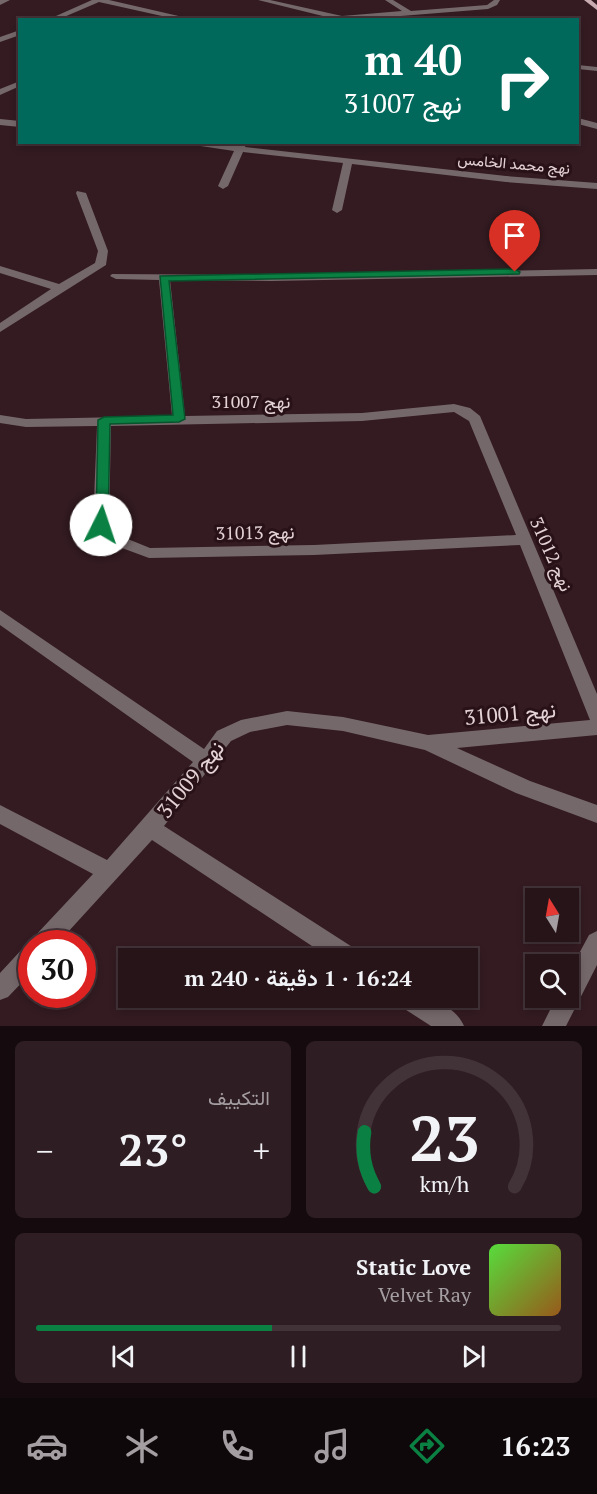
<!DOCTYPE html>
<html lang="ar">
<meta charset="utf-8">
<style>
body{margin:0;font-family:"PT Serif",Vazirmatn,serif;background:#2e1d22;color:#f1f3f6;direction:rtl;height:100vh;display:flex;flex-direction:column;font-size:22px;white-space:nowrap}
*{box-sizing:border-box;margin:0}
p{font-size:20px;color:#a49ea2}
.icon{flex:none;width:33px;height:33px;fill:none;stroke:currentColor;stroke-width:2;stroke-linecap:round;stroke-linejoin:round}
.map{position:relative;height:1026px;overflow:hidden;direction:ltr}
.details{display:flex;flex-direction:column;gap:15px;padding:15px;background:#150b0e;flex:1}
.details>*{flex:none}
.top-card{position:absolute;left:18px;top:18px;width:561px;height:126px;border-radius:0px;box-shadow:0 3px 9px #0003,0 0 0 2px #423338;direction:rtl;background:#00695c;color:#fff;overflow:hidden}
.needle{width:39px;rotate:349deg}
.fabs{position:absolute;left:525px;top:888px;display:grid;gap:12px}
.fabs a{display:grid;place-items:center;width:54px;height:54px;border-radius:0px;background:#261419;box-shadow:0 3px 9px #0003,0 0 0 2px #423338;font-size:30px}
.speed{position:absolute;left:18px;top:930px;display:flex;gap:12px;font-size:30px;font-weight:700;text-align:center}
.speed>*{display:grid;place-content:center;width:78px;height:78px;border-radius:50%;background:#261419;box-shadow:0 3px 9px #0003,0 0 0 2px #423338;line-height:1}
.speed .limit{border:9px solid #d22;background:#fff;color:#111}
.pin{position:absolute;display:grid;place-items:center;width:51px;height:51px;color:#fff;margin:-62px -26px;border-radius:50% 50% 50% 0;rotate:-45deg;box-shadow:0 0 6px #0007}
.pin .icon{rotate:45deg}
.me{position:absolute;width:66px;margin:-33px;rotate:4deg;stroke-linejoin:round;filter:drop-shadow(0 0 4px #0008)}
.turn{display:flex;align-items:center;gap:21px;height:126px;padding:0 18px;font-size:27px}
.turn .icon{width:78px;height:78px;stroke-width:2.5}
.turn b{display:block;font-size:42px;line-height:51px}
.big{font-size:45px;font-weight:600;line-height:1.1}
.details .card{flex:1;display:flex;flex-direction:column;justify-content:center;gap:9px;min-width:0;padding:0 21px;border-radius:9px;background:#2e1d22}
.details .dial{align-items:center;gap:0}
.dial svg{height:156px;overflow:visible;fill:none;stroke:#423338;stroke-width:7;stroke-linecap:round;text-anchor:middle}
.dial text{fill:#f1f3f6;stroke:none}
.song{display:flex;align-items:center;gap:18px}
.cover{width:72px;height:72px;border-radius:9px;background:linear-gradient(135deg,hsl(110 70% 55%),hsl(30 70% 35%))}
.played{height:6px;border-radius:3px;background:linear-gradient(90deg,#0b8043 45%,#423338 45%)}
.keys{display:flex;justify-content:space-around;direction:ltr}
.heat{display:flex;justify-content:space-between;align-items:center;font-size:33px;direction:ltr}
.details .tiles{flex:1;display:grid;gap:15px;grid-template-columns:1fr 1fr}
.card:last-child{grid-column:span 2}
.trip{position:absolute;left:118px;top:948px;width:360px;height:60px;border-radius:0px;background:#261419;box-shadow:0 3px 9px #0003,0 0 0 2px #423338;font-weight:600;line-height:60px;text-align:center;direction:rtl}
.tab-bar{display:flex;height:96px;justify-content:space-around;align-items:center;background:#0f080a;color:#a49ea2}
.tab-bar .icon{width:42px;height:42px}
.tab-bar .current{color:#0b8043}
.tab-bar b{font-size:27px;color:#f1f3f6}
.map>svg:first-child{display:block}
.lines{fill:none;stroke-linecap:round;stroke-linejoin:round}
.minor{fill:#75686a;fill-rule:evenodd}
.major{fill:#c8acb1;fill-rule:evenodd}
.route{fill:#0b8043;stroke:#07532c;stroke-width:1.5}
.labels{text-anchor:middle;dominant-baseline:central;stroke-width:6;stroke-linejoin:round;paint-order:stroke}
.far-street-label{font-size:15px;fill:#e4d3d6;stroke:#291217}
.street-label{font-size:18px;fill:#e4d3d6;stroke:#291217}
.near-street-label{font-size:21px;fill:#e4d3d6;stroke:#291217}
</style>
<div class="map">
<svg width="597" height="1026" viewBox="0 0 597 1026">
<rect width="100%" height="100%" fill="#331b21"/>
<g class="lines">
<!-- minor -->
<path class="minor" d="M0 0H10L0 5Z
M92 0H109L196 20H180L99 2 57 20H47Z
M258 0H270L342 16 402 11 385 0H393L411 11 487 5 494 0H500L497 5 488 9 351 20H339Z
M20 30V35L0 42V37Z
M578 65 597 67V71L578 69Z
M20 81V86L0 95V89Z
M578 118 597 123V129L578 124Z
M0 119 20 121V127L0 125Z
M174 142 237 146 238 142H247L245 147 506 176 597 183V189L506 182 352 164 342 210 337 213 332 210 343 163 243 152 228 186 223 189 218 186 234 151Z
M77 191 86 193 108 251 106 265 0 332V323L51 289 0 273V266L59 284 95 263 98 251 76 193Z
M597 269V275L271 281 170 280 185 416 362 413 454 404 470 408 480 416 597 694V735L457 748 530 781 597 805V823L516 793 425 750 343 731 287 725 250 732 231 741 164 826 357 950 360 958H330L152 840 57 944H32V972L8 997 0 1000V973L24 947 31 945V944L34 937 93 874 0 824V805L107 860 193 762 0 625V610L204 749 217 731 241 720 287 711 343 717 428 735 590 720 520 545 314 555 149 558 103 541 93 525 97 426 26 427 0 423V415L26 419 172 416 159 280 116 279 110 276 112 274 271 275ZM454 412 469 421 516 535 314 545 150 548 113 533 109 525 111 426 362 421Z
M597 931V965L566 1026H542L556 998H568V974L589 935Z
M397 998C420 995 453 1001 464 1026H431L400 1006Z"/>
<!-- major -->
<path class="major" d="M584 0H591L597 5V10Z"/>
</g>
<!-- route -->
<path class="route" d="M515 269 520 272 519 274 169 281 185 419 179 422 110 424 108 525 106 528H96L98 420 104 417 173 415 160 276Z"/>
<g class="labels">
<!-- far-street labels -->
<g class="far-street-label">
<text transform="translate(514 163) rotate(5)">نهج محمد الخامس</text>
</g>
<!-- street labels -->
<g class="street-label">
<text x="251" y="401">نهج 31007</text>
<text transform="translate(255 532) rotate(-1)">نهج 31013</text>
<text transform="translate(552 554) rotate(66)">نهج 31012</text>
</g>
<!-- near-street labels -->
<g class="near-street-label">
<text transform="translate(510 713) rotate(-5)">نهج 31001</text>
<text transform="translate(190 779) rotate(-51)">نهج 31009</text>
</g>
</g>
</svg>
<div class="fabs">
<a><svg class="needle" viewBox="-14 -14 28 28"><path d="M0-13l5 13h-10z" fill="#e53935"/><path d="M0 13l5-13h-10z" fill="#a49ea2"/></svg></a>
<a><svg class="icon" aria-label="search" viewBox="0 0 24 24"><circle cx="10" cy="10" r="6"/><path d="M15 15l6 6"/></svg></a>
</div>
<div class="speed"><div class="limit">30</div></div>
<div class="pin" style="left:515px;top:272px;background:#d93025"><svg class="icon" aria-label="arrive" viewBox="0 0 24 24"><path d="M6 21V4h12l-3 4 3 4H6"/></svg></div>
<svg class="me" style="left:101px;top:525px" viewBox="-20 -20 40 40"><circle r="19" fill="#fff"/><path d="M0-13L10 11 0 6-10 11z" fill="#0b8043"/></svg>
<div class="trip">16:24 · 1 دقيقة · 240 m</div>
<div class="top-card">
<div class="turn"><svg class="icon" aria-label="right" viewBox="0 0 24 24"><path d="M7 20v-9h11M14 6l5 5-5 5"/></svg><div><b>40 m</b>نهج 31007</div></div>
</div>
</div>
<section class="details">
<div class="tiles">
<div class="card dial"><svg viewBox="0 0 100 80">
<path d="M14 69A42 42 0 1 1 86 69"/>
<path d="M14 69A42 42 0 0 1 9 41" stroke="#0b8043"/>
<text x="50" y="56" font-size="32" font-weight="700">23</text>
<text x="50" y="72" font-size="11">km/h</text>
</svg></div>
<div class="card"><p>التكييف</p>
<div class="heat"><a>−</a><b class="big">23°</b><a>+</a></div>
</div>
<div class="card">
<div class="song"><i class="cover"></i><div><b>Static Love</b><p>Velvet Ray</p></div></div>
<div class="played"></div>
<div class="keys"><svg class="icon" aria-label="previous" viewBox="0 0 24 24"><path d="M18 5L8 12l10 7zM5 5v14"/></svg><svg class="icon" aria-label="pause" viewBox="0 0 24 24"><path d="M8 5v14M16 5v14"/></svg><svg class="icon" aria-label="next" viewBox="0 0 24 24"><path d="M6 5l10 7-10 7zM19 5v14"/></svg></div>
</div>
</div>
</section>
<nav class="tab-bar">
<b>16:23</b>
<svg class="icon current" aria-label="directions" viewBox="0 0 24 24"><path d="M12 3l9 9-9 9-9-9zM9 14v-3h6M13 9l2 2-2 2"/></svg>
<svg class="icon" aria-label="music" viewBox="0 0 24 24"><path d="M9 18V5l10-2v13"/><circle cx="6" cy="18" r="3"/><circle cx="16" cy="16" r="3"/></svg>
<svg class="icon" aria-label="phone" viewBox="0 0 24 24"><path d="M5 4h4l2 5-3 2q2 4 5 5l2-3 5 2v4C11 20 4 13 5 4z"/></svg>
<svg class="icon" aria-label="climate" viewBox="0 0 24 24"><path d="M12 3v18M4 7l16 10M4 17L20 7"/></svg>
<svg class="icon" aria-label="car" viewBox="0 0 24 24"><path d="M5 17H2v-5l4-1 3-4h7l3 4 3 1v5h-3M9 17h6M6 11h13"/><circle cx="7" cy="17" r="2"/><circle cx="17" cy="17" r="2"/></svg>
</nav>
